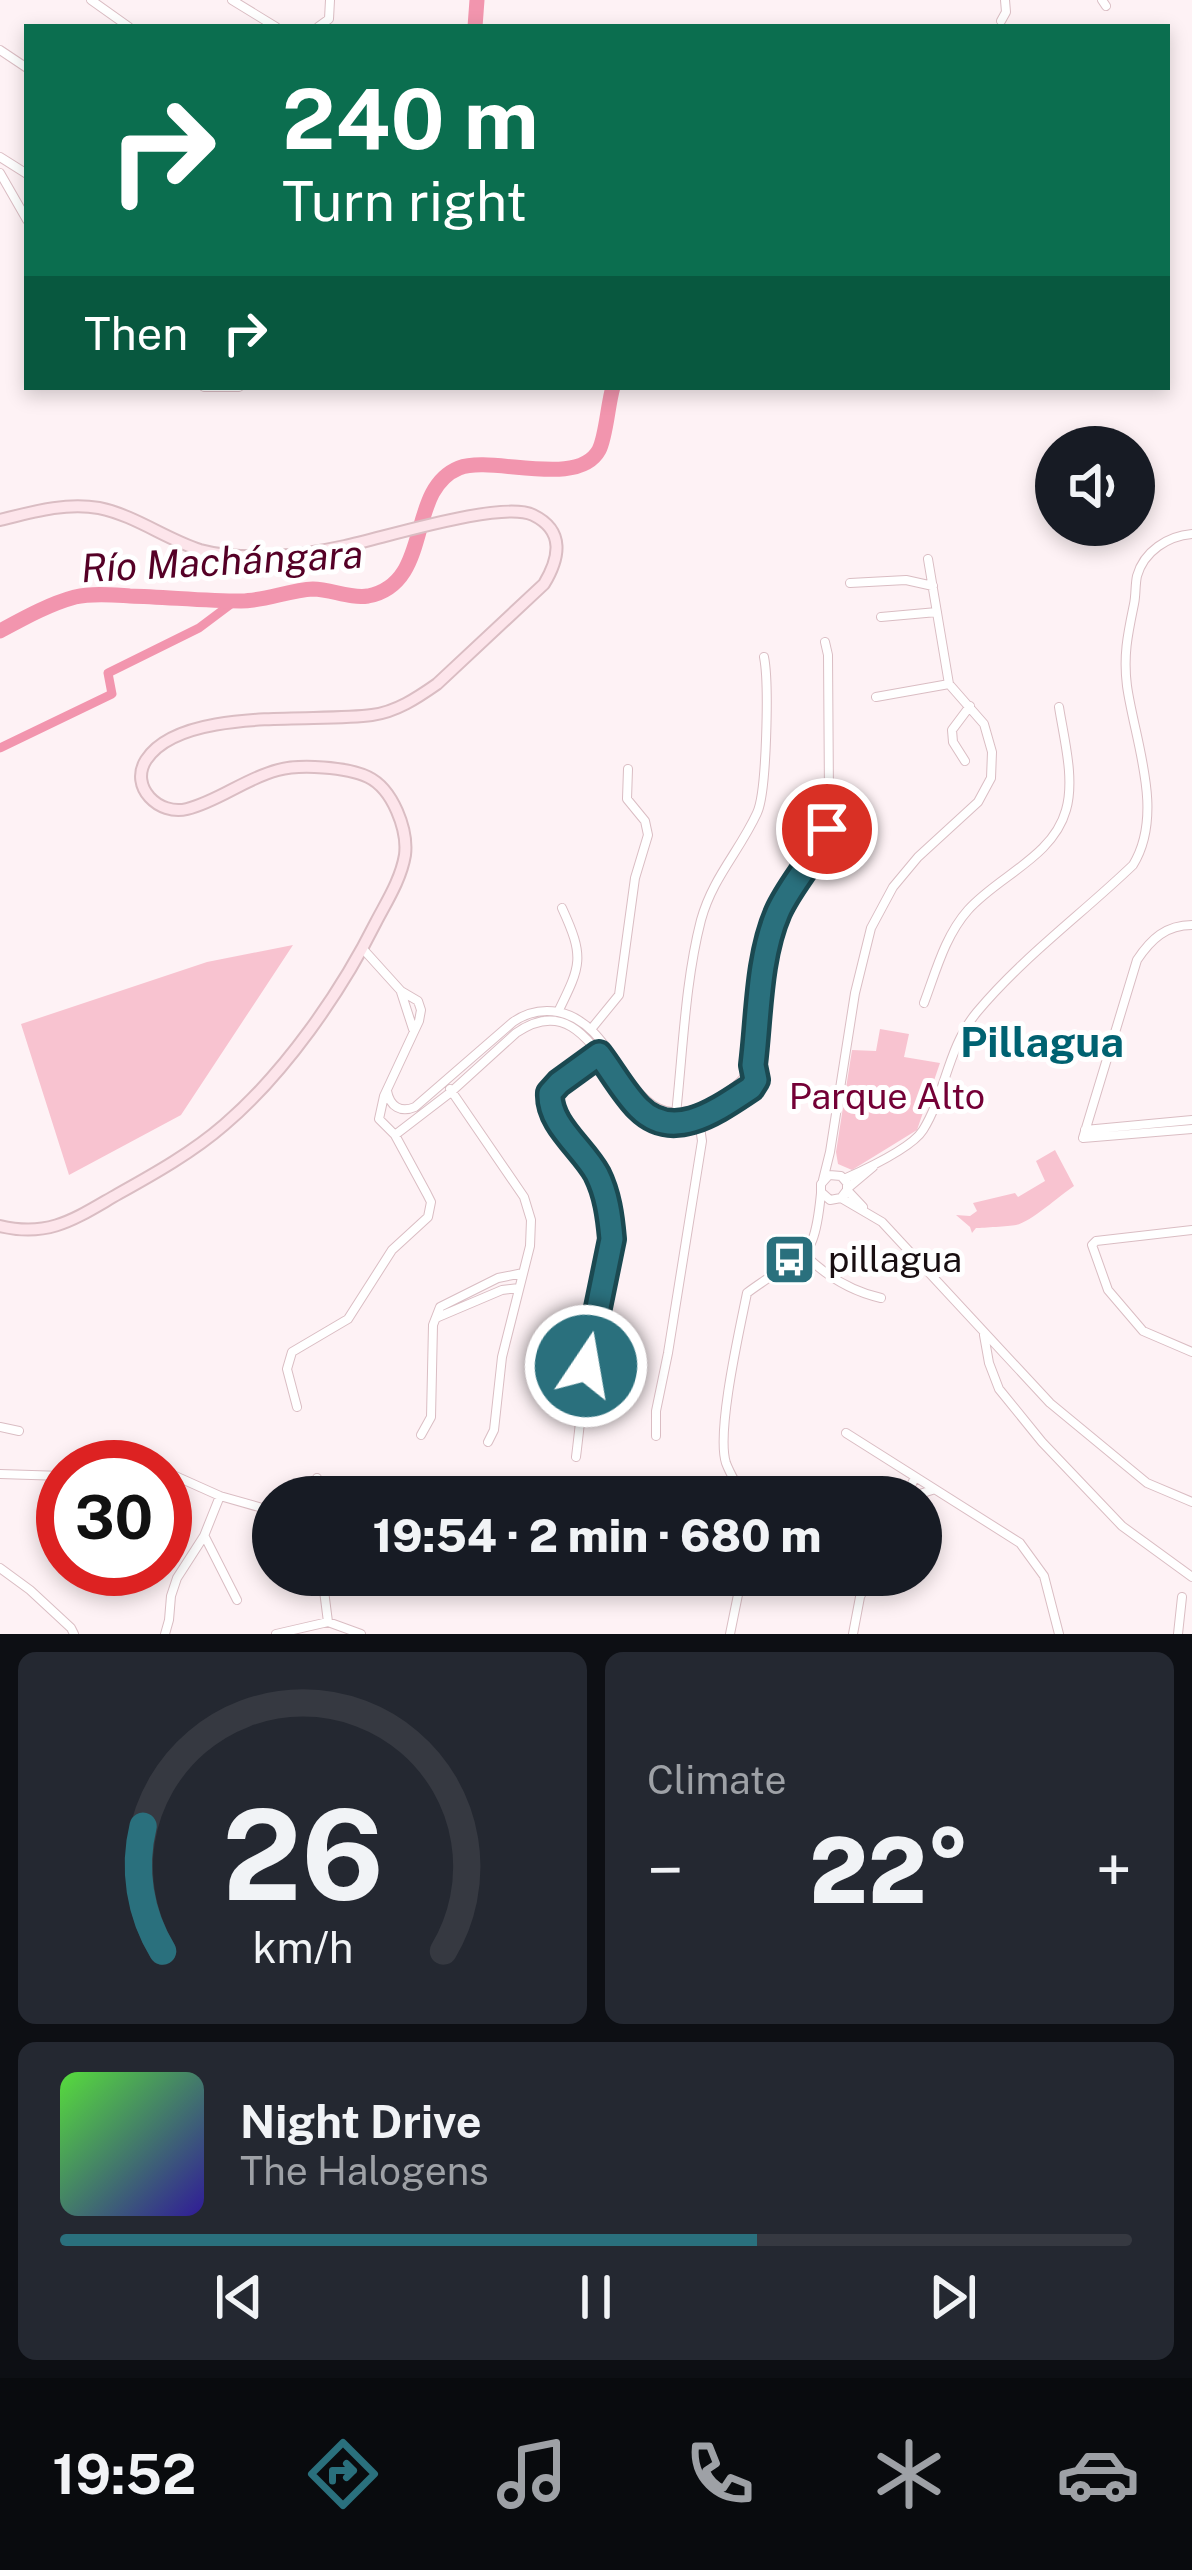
<!DOCTYPE html>
<meta charset="utf-8">
<style>
body{margin:0;font-family:"Public Sans",sans-serif;background:#242831;color:#f1f3f6;height:100vh;display:flex;flex-direction:column;font-size:45px;white-space:nowrap}
*{box-sizing:border-box;margin:0}
p{font-size:39px;color:#9ea1a6}
.icon{flex:none;width:66px;height:66px;fill:none;stroke:currentColor;stroke-width:2;stroke-linecap:round;stroke-linejoin:round}
.map{position:relative;height:1634px;overflow:hidden}
.sheet{display:flex;flex-direction:column;gap:18px;padding:18px;background:#0d0f14;flex:1}
.sheet>*{flex:none}
.banner{position:absolute;left:24px;top:24px;width:1146px;height:366px;border-radius:0px;box-shadow:0 6px 18px #0003;background:#0b6e4f;color:#fff;overflow:hidden}
.fabs{position:absolute;left:1035px;top:426px;display:grid;gap:24px}
.fabs a{display:grid;place-items:center;width:120px;height:120px;border-radius:50%;background:#171b24;box-shadow:0 6px 18px #0003;font-size:60px}
.speed{position:absolute;left:36px;top:1440px;display:flex;gap:24px;font-size:60px;font-weight:700;text-align:center}
.speed>*{display:grid;place-content:center;width:156px;height:156px;border-radius:50%;background:#171b24;box-shadow:0 6px 18px #0003;line-height:1}
.speed .limit{border:18px solid #d22;background:#fff;color:#111}
.pin{position:absolute;display:grid;place-items:center;width:102px;height:102px;color:#fff;margin:-51px;border:6px solid #fff;border-radius:50%;box-shadow:0 3px 12px #0007}
.me{position:absolute;width:132px;margin:-66px;rotate:12deg;stroke-linejoin:round;filter:drop-shadow(0 0 9px #0008)}
.turn{display:flex;align-items:center;gap:42px;height:252px;padding:0 60px;font-size:54px}
.turn .icon{width:156px;height:156px;stroke-width:2.5}
.turn b{display:block;font-size:84px;line-height:102px}
.then{display:flex;align-items:center;height:114px;padding:0 60px;background:#0003;gap:24px;font-size:45px}
.big{font-size:90px;font-weight:800;line-height:1.1}
.sheet .widget{flex:1;display:flex;flex-direction:column;justify-content:center;gap:18px;min-width:0;padding:0 42px;border-radius:18px;background:#242831}
.sheet .dial{align-items:center;gap:0}
.dial svg{height:312px;overflow:visible;fill:none;stroke:#363941;stroke-width:7;stroke-linecap:round;text-anchor:middle}
.dial text{fill:#f1f3f6;stroke:none}
.song{display:flex;align-items:center;gap:36px}
.cover{width:144px;height:144px;border-radius:18px;background:linear-gradient(135deg,hsl(110 70% 55%),hsl(250 70% 35%))}
.played{height:12px;border-radius:6px;background:linear-gradient(90deg,#2a707d 65%,#363941 65%)}
.keys{display:flex;justify-content:space-around;direction:ltr}
.heat{display:flex;justify-content:space-between;align-items:center;font-size:66px;direction:ltr}
.sheet .tiles{flex:1;display:grid;gap:18px;grid-template-columns:1fr 1fr}
.widget:last-child{grid-column:span 2}
.trip{position:absolute;left:252px;top:1476px;width:690px;height:120px;border-radius:60px;background:#171b24;box-shadow:0 6px 18px #0003;font-weight:800;line-height:120px;text-align:center}
.tabs{display:flex;height:192px;justify-content:space-around;align-items:center;background:#090b0e;color:#9ea1a6}
.tabs .icon{width:84px;height:84px}
.tabs .on{color:#2a707d}
.tabs b{font-size:54px;color:#f1f3f6}
.map>svg:first-child{display:block}
.green{fill:#f8c3d0}
.lines{fill:none;stroke-linecap:round;stroke-linejoin:round}
.canal{stroke:#f295ae;stroke-width:9}
.river{stroke:#f295ae;stroke-width:15}
.street-casing{stroke:#dabdc3;stroke-width:10}
.secondary-casing{stroke:#dabdc3;stroke-width:14}
.street{stroke:#fff;stroke-width:8}
.secondary{stroke:#fde5eb;stroke-width:10}
.route-casing{stroke:#1b4951;stroke-width:30}
.route{stroke:#2a707d;stroke-width:21}
.labels{text-anchor:middle;dominant-baseline:central;stroke-width:10;stroke-linejoin:round;paint-order:stroke}
.park-label{font-size:36px;fill:#740036;stroke:#fff}
.poi-label{font-size:36px;fill:#180e11;stroke:#fff;text-anchor:start}
.water-label{font-size:39px;font-style:italic;fill:#550026;stroke:#fff}
.quarter-label{font-size:42px;font-weight:bold;fill:#006271;stroke:#fff}
</style>
<div class="map">
<svg width="1192" height="1634" viewBox="0 0 1192 1634">
<rect width="100%" height="100%" fill="#fef2f5"/>
<!-- green -->
<path class="green" d="M293 945 181 1115 69 1175 21 1024 207 962Z
M880 1029 909 1034 904 1057 940 1063 917 1130 852 1170 838 1164 836 1152 852 1050 876 1051Z
M1055 1150 1074 1186C1060 1195 1031 1222 1016 1225 1008 1226 984 1228 976 1228L972 1233 970 1227 956 1215 970 1216 977 1211 973 1203 1015 1193 1018 1197 1045 1181 1036 1161Z"/>
<g class="lines">
<!-- canal -->
<path class="canal" d="M0 748 112 694 108 673 199 628 235 601"/>
<!-- river -->
<path class="river" d="M475 27 477 0
M0 631C24 618 49 604 75 597 93 593 113 595 130 596 167 597 204 601 241 601 265 601 289 590 313 589 331 589 350 599 368 596 434 583 405 490 459 468 492 455 578 489 599 450 606 437 608 403 613 387"/>
<defs>
<path id="street" d="M91 0 129 27
M232 0 276 27
M1102 0 1106 6
M1001 21 1006 12 1005 0
M318 27 329 19 330 0
M0 50 27 68
M0 157 27 174
M0 173 27 220
M204 387H239
M850 583 906 580 933 586
M881 617 937 612
M876 697 949 684
M965 761 953 742 952 730 970 706
M1192 925C1166 925 1151 939 1137 960L1083 1138 1192 1129
M401 992 413 1029
M924 1003C936 971 945 936 968 910 998 876 1053 857 1066 810 1075 779 1064 739 1059 707
M558 1012C581 965 585 958 562 908
M592 1028 619 995 635 878 648 835 645 821 627 799 628 769
M450 1089 524 1197 531 1220 530 1246 502 1357 494 1430 488 1442
M387 1091C390 1107 401 1113 415 1107L513 1022C526 1013 541 1009 558 1012 626 1025 626 1147 710 1103 727 1094 743 1083 752 1066
M676 1114C683 1050 685 982 701 920 713 877 739 852 757 813 767 792 769 682 764 657
M1085 1130 1192 1120
M395 1135 451 1092 516 1033C599 976 611 1133 685 1123 708 1120 732 1101 751 1088L756 1080 753 1065 770 935 779 911 819 849 827 829 829 797 828 655 825 642
M844 1179C864 1170 912 1148 923 1130 946 1093 947 1048 977 1012 1023 957 1082 914 1133 865 1165 813 1135 742 1127 686 1123 655 1128 633 1134 604 1136 595 1135 585 1137 576 1144 551 1168 536 1192 534
M823 1180 830 1152 855 993 871 928 893 887 918 857 978 802 991 778 992 752 984 724 949 684 928 559
M848 1188 873 1167
M847 1190 841 1198 830 1200 821 1192V1184L829 1175 841 1176 847 1183V1190L863 1207
M841 1198 882 1222 1050 1403 1147 1483 1192 1502
M1192 1230 1096 1241 1092 1245 1108 1290 1143 1331 1192 1352
M800 1250C822 1273 850 1291 881 1298
M781 1269C815 1261 818 1223 821 1193
M436 1318 502 1290 519 1288
M984 1335 989 1363 999 1389 1042 1442 1122 1526 1192 1577
M297 1407 287 1369 292 1352 348 1319 392 1250 428 1217 431 1202 427 1194 395 1135 379 1119 384 1096 419 1021 421 1010 418 1001 401 991 363 949
M0 1427 19 1431
M846 1433 1020 1543 1044 1576 1059 1634
M421 1435 431 1417 433 1325 440 1307 498 1278 523 1273
M656 1436V1411L668 1353 702 1141 699 1120
M576 1457C581 1417 584 1377 592 1337 600 1295 618 1252 609 1208 606 1197 602 1184 596 1173 586 1155 544 1115 550 1095 555 1077 585 1063 600 1054
M0 1474 63 1476
M173 1475 220 1496 273 1511
M317 1497V1478
M743 1497C738 1486 730 1474 726 1463 716 1432 740 1328 747 1293 756 1286 766 1280 775 1273 786 1263 794 1253 809 1246
M906 1497 915 1477
M911 1497 932 1490
M205 1537 237 1600
M0 1568 30 1590 71 1628 74 1634
M322 1575 328 1622
M165 1634 169 1620 171 1596 177 1578 204 1536 220 1496
M276 1634 328 1622 361 1634
M730 1634 742 1575
M853 1634 860 1597 870 1575
M1178 1634 1182 1597"/>
<path id="secondary" d="M0 520C32 512 66 502 99 508 134 515 166 539 200 550 222 556 250 557 273 556 297 555 322 551 345 546 384 538 501 500 533 515 566 531 559 559 544 584L437 684C417 698 396 712 372 715 315 723 181 706 146 760 129 787 159 816 187 809 219 801 246 778 278 770 300 764 347 767 368 777 393 789 408 830 405 855 401 879 387 901 376 922 341 992 285 1073 224 1125 193 1152 154 1174 118 1194 76 1218 50 1238 0 1226"/>
</defs>
<!-- street casing -->
<use href="#street" class="street-casing"/>
<!-- secondary casing -->
<use href="#secondary" class="secondary-casing"/>
<!-- street -->
<use href="#street" class="street"/>
<!-- secondary -->
<use href="#secondary" class="secondary"/>
</g>
<g class="lines">
<defs>
<path id="route" d="M586 1366 612 1239C610 1216 607 1194 597 1174 583 1148 548 1124 550 1093L559 1083 599 1054C612 1071 624 1093 639 1108 674 1143 719 1109 751 1088L756 1080 753 1065C759 1016 758 958 778 912 791 883 815 860 827 829"/>
</defs>
<!-- route casing -->
<use href="#route" class="route-casing"/>
<!-- route -->
<use href="#route" class="route"/>
</g>
<!-- icons -->
<defs>
<symbol id="bus-square" viewBox="-11 -11 22 22"><rect x="-9" y="-9" width="18" height="18" rx="4" fill="#2a707d" stroke="#fff"/><path d="M-5-6H5V4H4V6H2V4H-2V6H-4V4H-5ZM-3.5-4V0h7V-4ZM-3.5 1.2v1.5H-2V1.2ZM2 1.2v1.5H3.5V1.2Z" fill="#fff"/></symbol>
</defs>
<g fill-rule="evenodd">
<use href="#bus-square" x="760" y="1230" width="59" height="59"/>
</g>
<g class="labels">
<!-- park labels -->
<g class="park-label">
<text x="887" y="1096">Parque Alto</text>
</g>
<!-- poi labels -->
<g class="poi-label">
<text x="828" y="1259">pillagua</text>
</g>
<!-- water labels -->
<g class="water-label">
<text transform="translate(222 561) rotate(-3)">Río Machángara</text>
</g>
<!-- quarter labels -->
<g class="quarter-label">
<text x="1042" y="1041">Pillagua</text>
</g>
</g>
</svg>
<div class="fabs">
<a><svg class="icon" aria-label="sound" viewBox="0 0 24 24"><path d="M4 9h4l5-4v14l-5-4H4zM17 9q2 3 0 6"/></svg></a>
</div>
<div class="speed"><div class="limit">30</div></div>
<div class="pin" style="left:827px;top:829px;background:#d93025"><svg class="icon" aria-label="arrive" viewBox="0 0 24 24"><path d="M6 21V4h12l-3 4 3 4H6"/></svg></div>
<svg class="me" style="left:586px;top:1366px" viewBox="-20 -20 40 40"><circle r="17" fill="#2a707d" stroke="#fff" stroke-width="3"/><path d="M0-11L8 9 0 5-8 9z" fill="#fff"/></svg>
<div class="trip">19:54 · 2 min · 680 m</div>
<div class="banner">
<div class="turn"><svg class="icon" aria-label="right" viewBox="0 0 24 24"><path d="M7 20v-9h11M14 6l5 5-5 5"/></svg><div><b>240 m</b>Turn right</div></div>
<div class="then">Then<svg class="icon" aria-label="right" viewBox="0 0 24 24"><path d="M7 20v-9h11M14 6l5 5-5 5"/></svg></div>
</div>
</div>
<section class="sheet">
<div class="tiles">
<div class="widget dial"><svg viewBox="0 0 100 80">
<path d="M14 69A42 42 0 1 1 86 69"/>
<path d="M14 69A42 42 0 0 1 9 37" stroke="#2a707d"/>
<text x="50" y="56" font-size="32" font-weight="700">26</text>
<text x="50" y="72" font-size="11">km/h</text>
</svg></div>
<div class="widget"><p>Climate</p>
<div class="heat"><a>−</a><b class="big">22°</b><a>+</a></div>
</div>
<div class="widget">
<div class="song"><i class="cover"></i><div><b>Night Drive</b><p>The Halogens</p></div></div>
<div class="played"></div>
<div class="keys"><svg class="icon" aria-label="previous" viewBox="0 0 24 24"><path d="M18 5L8 12l10 7zM5 5v14"/></svg><svg class="icon" aria-label="pause" viewBox="0 0 24 24"><path d="M8 5v14M16 5v14"/></svg><svg class="icon" aria-label="next" viewBox="0 0 24 24"><path d="M6 5l10 7-10 7zM19 5v14"/></svg></div>
</div>
</div>
</section>
<nav class="tabs">
<b>19:52</b>
<svg class="icon on" aria-label="directions" viewBox="0 0 24 24"><path d="M12 3l9 9-9 9-9-9zM9 14v-3h6M13 9l2 2-2 2"/></svg>
<svg class="icon" aria-label="music" viewBox="0 0 24 24"><path d="M9 18V5l10-2v13"/><circle cx="6" cy="18" r="3"/><circle cx="16" cy="16" r="3"/></svg>
<svg class="icon" aria-label="phone" viewBox="0 0 24 24"><path d="M5 4h4l2 5-3 2q2 4 5 5l2-3 5 2v4C11 20 4 13 5 4z"/></svg>
<svg class="icon" aria-label="climate" viewBox="0 0 24 24"><path d="M12 3v18M4 7l16 10M4 17L20 7"/></svg>
<svg class="icon" aria-label="car" viewBox="0 0 24 24"><path d="M5 17H2v-5l4-1 3-4h7l3 4 3 1v5h-3M9 17h6M6 11h13"/><circle cx="7" cy="17" r="2"/><circle cx="17" cy="17" r="2"/></svg>
</nav>
